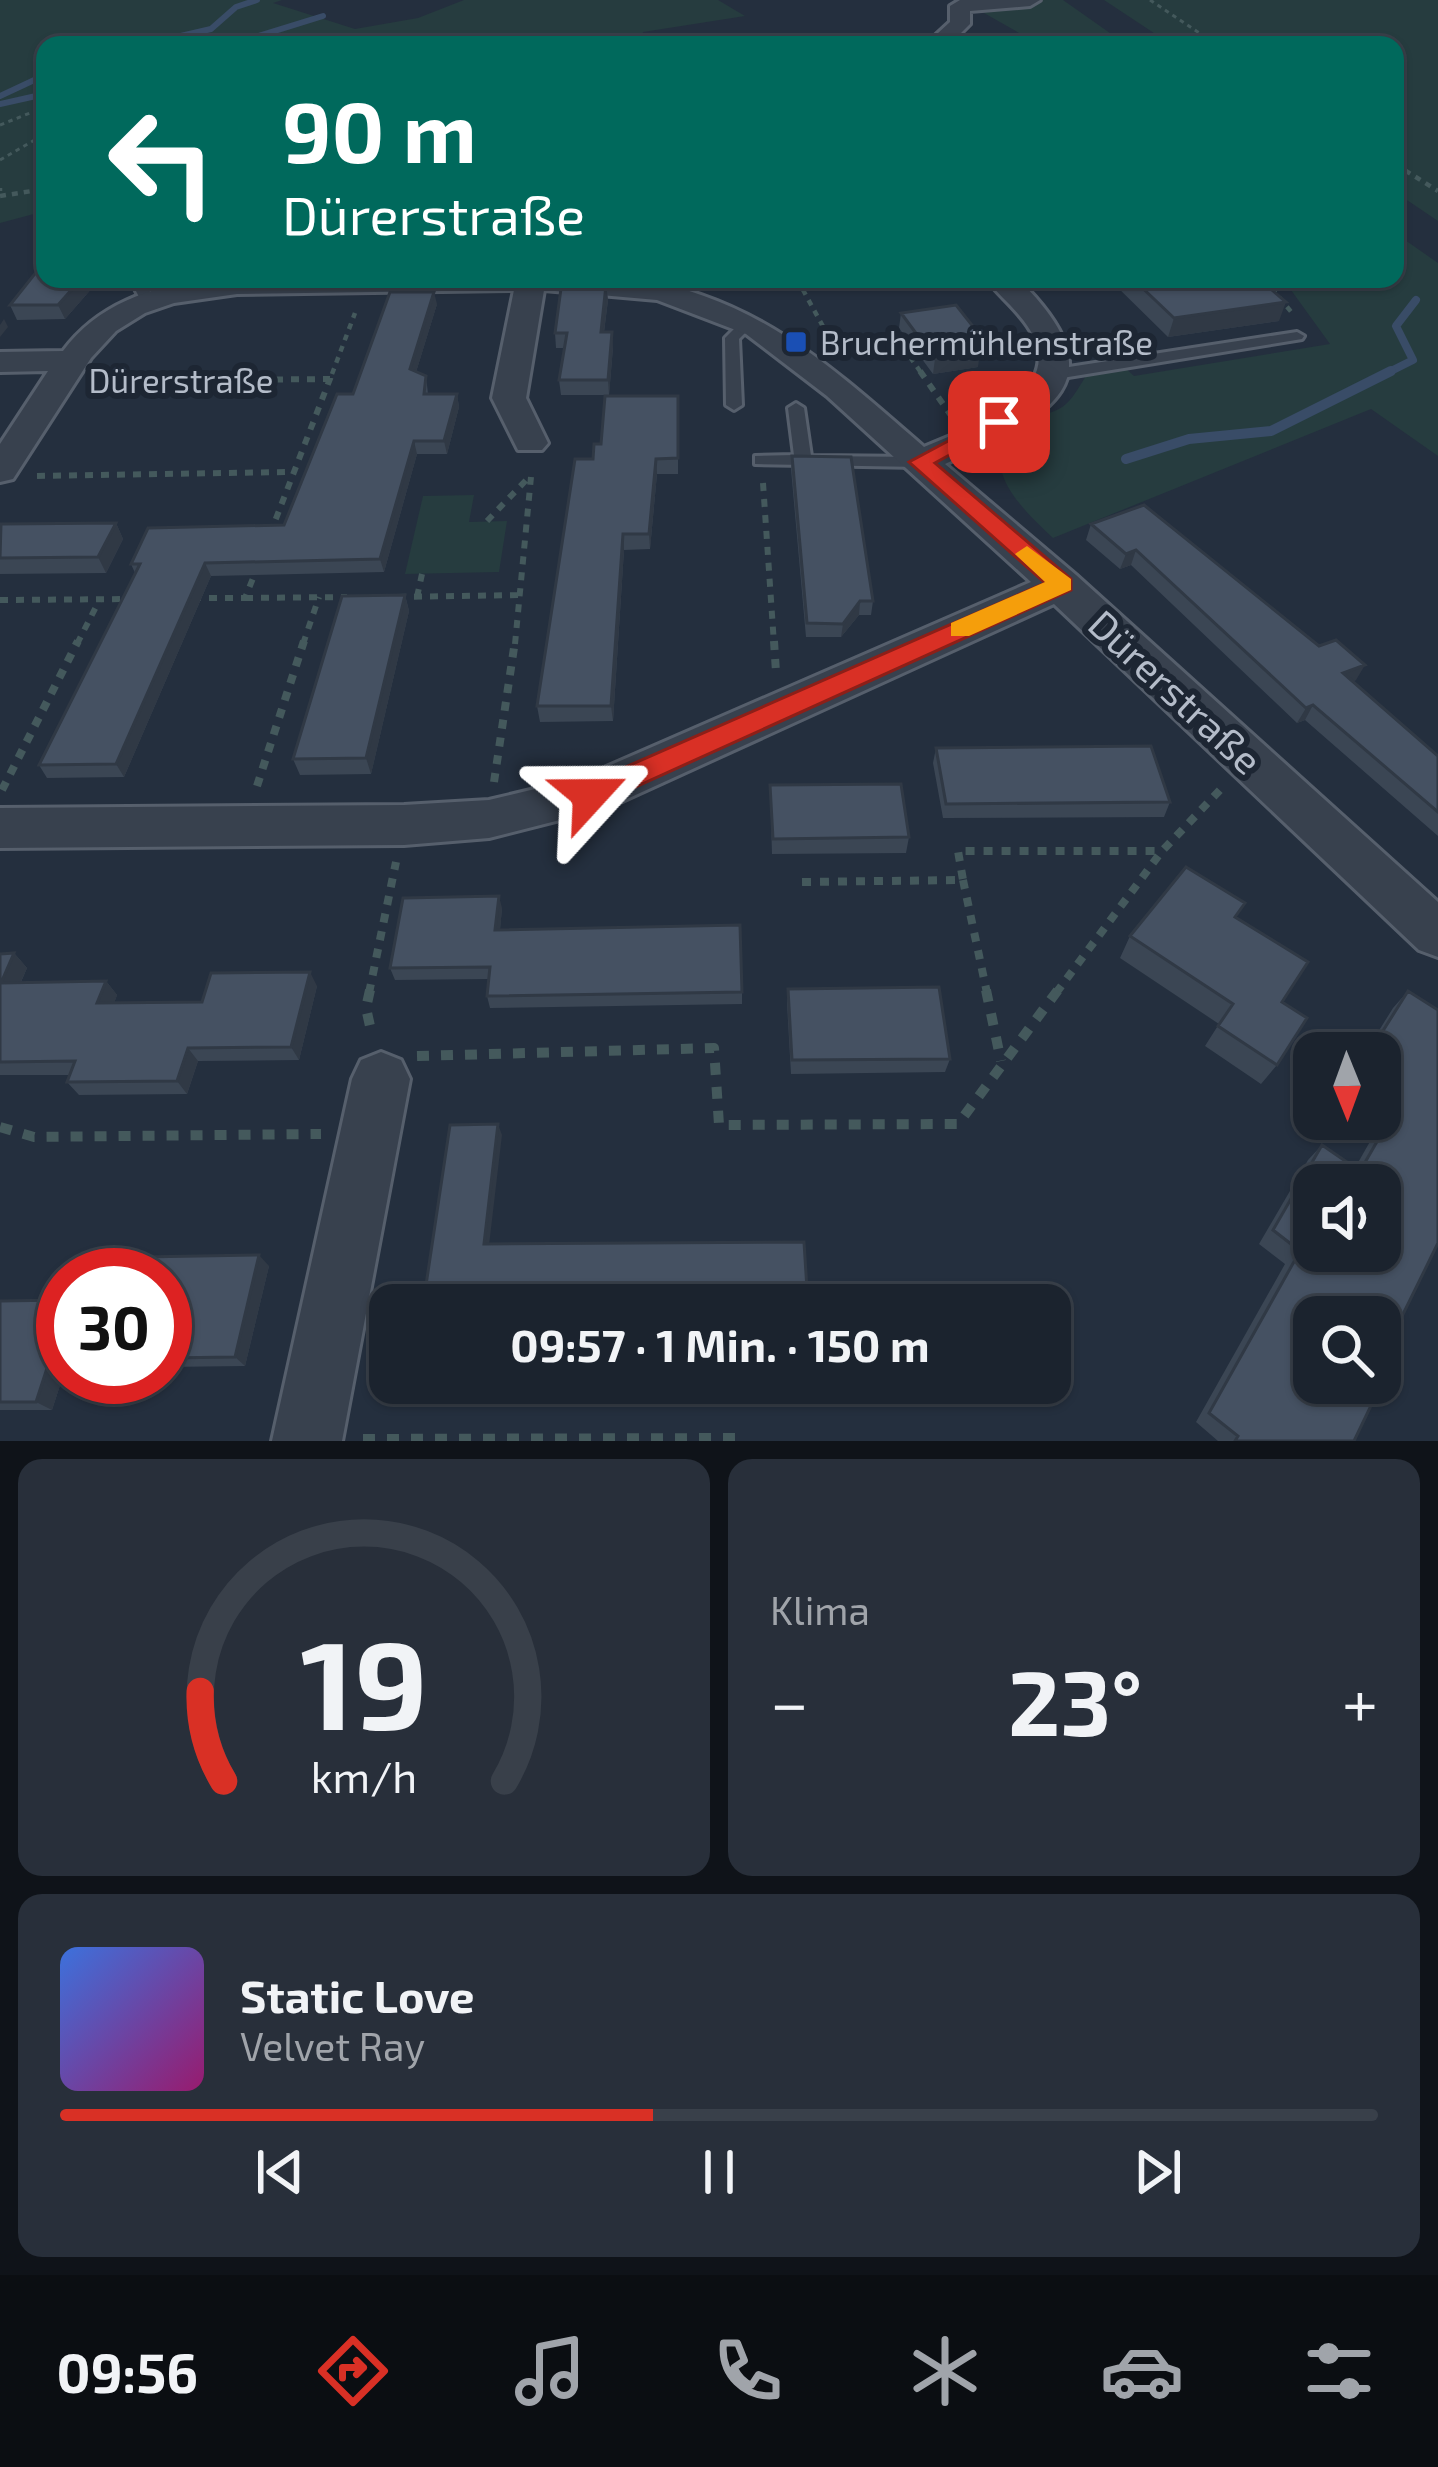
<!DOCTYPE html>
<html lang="de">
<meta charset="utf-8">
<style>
body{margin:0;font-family:"Exo 2",sans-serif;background:#282f3a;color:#f1f3f6;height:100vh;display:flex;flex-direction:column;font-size:45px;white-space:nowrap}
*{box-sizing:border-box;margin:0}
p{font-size:39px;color:#a0a4aa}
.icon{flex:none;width:66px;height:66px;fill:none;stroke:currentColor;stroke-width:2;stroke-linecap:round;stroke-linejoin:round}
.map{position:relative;height:1441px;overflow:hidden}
.drawer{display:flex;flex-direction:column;gap:18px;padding:18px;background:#0f1319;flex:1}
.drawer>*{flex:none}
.hud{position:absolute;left:36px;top:36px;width:1368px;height:252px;border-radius:24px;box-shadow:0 3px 9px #0004,0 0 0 3px #39404a;background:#00695c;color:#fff;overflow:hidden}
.needle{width:78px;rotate:179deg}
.buttons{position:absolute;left:1293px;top:1032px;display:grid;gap:24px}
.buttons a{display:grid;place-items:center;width:108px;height:108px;border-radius:24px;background:#1b232e;box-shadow:0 3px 9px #0004,0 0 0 3px #39404a;font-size:60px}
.speed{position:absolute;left:36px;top:1248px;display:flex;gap:24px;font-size:60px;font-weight:700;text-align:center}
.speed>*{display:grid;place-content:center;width:156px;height:156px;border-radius:50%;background:#1b232e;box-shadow:0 3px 9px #0004,0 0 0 3px #39404a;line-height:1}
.speed .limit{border:18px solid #d22;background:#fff;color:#111}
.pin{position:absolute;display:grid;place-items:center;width:102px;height:102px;color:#fff;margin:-51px;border-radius:24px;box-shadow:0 6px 18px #0006}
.me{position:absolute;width:132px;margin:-66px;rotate:66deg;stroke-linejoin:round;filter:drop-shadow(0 0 9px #0008)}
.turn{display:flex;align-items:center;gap:42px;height:252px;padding:0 48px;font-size:54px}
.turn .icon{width:156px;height:156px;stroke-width:2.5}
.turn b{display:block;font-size:84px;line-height:102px}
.big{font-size:90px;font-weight:700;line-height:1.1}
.drawer .widget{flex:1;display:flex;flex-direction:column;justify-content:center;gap:18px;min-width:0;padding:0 42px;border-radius:24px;background:#282f3a}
.drawer .dial{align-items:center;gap:0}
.dial svg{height:312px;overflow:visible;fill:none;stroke:#39404a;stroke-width:7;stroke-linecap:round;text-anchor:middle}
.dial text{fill:#f1f3f6;stroke:none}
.song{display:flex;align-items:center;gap:36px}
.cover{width:144px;height:144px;border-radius:18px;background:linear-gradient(135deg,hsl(220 70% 55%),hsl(320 70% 35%))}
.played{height:12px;border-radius:6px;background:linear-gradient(90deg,#d93025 45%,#39404a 45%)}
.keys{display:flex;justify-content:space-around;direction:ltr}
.heat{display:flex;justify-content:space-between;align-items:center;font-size:66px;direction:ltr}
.drawer .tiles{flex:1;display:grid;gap:18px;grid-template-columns:1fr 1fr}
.widget:last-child{grid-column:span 2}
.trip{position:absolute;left:369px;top:1284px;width:702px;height:120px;border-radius:24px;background:#1b232e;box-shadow:0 3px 9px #0004,0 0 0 3px #39404a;font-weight:700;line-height:120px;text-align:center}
.tab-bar{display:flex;height:192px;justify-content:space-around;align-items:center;background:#0b0e12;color:#a0a4aa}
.tab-bar .icon{width:84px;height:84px}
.tab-bar .on{color:#d93025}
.tab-bar b{font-size:54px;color:#f1f3f6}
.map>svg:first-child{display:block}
.green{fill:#263c3f}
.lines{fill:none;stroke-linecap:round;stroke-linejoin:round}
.stream-far2{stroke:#394c67;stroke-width:6}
.stream-far1{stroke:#394c67;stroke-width:8}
.stream{stroke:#394c67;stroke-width:10}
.lane-casing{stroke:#565f6c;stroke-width:6}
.street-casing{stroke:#565f6c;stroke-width:6}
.path-far4{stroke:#44595c;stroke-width:3;stroke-dasharray:4.5 4.5;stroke-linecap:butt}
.path-far3{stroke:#44595c;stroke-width:4.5;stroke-dasharray:6 6;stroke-linecap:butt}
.path-far2{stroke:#44595c;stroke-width:6;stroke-dasharray:8 8;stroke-linecap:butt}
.path-far1{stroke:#44595c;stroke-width:8;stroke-dasharray:9 9;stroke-linecap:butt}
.path{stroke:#44595c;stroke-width:10;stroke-dasharray:12 12;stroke-linecap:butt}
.lane{fill:#38414e;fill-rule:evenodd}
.street{fill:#38414e;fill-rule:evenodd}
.wall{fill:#3b4654}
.shaded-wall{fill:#303945}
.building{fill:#455162;stroke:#303945;stroke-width:3;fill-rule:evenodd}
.route{fill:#d93025;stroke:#8d1f18;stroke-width:3}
.slow{fill:#f59e0b}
.transit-dot{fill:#1a4fb4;stroke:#1d2633;stroke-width:4.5}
.labels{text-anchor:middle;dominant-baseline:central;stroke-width:12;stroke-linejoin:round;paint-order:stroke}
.far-poi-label{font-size:33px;fill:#b4bcc9;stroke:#1d2633;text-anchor:start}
.far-street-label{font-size:33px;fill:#b4bcc9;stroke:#1d2633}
.street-label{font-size:39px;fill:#b4bcc9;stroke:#1d2633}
</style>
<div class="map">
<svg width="1438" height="1441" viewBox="0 0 1438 1441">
<rect width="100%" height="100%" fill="#242f3e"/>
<!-- green -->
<path class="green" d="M0 0H282L273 3 355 29 418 18 464 0H718L745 16 643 32 640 45H45V211L0 223Z
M961 0H1063L1127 45H1053L1042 37 1028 38Z
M1104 0H1438V221L1395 192V45H1172Z
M1395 233 1438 263V456L1371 409 1053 538C1017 504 967 457 1032 420 1043 414 1058 412 1066 404 1075 396 1081 383 1088 373L1123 366 1134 376 1330 344 1283 279H1395Z
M474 495 469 522 507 521 499 572 405 574 423 496Z"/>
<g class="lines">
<!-- stream-far2 -->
<path class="stream-far2" d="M142 45 211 29 236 7 257 0
M229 45 323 16
M0 96 45 75
M0 104 45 94"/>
<!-- stream-far1 -->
<path class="stream-far1" d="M1385 374 1413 360 1396 326 1416 300"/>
<!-- stream -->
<path class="stream" d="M1126 459 1189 439 1271 431 1391 371"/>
<defs>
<path id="lane" d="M130 279H144L154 300 152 303H142Z
M744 319 756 322 739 339 742 405 734 410 726 405 725 338Z
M1297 332 1304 336 1302 339 1056 379 1048 374 1056 369Z
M796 403 804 408 811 456 920 457 928 462 920 467 755 464V456L794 455 788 408Z"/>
<path id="street" d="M960 0H1040L1030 6 970 11V24L949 45H925L950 22V6Z
M636 279C758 297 835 370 924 447 968 428 1069 394 1030 330 1019 311 1000 297 986 279H1018C1125 384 1046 417 945 464L1076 575 1438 902V957L1419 950 1054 604 607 808 489 838 404 845 0 848V808L404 805 489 800 581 778 1031 582 827 396 746 334 657 300 544 290 526 398 548 443 542 450H518L492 398 514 290 237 294 174 303 145 313 116 331 91 358 13 479 0 482V444L48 371 0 372V352L63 351C98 304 150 287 206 279Z
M381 1052 401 1060 410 1079 342 1441H272L352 1079 361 1060Z"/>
</defs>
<!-- lane casing -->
<use href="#lane" class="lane-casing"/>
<!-- street casing -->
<use href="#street" class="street-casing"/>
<!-- path-far4 -->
<path class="path-far4" d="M1150 0 1217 45
M0 125 45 107
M0 160 45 134"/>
<!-- path-far3 -->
<path class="path-far3" d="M1395 164 1438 191
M0 188V191
M0 196 45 189
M797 279 831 341
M1264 279 1293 314
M910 357 922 374
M332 374 355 313"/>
<!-- path-far2 -->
<path class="path-far2" d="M920 371 952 417
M99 381 330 379
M37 476 292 472
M763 483 774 644
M487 521 531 475
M270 534 333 371
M398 597 522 595
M417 597 422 574
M193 598H245L256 571
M245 598 347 597
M0 600 130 599
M77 644 100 599
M303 644 319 597
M515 644 531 477"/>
<!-- path-far1 -->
<path class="path-far1" d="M774 641 776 672
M494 782 515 641
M257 786 304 641
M2 790 78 641
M963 880 987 993
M802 882 963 880 958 851H1162
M369 993 396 862
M1056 993 1162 851 1221 789"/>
<!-- path -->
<path class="path" d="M370 990 366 1008 372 1035
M986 990 1001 1061
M417 1056 714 1048 719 1125 958 1124 1058 990
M0 1127 34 1137 321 1134
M363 1439 745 1438"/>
<!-- lane -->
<use href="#lane" class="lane"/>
<!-- street -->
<use href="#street" class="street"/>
</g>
<!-- wall -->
<path class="wall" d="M45 279H100L65 319 17 320 10 305Z
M1109 279H1259L1279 321 1168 337Z
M606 285 608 300 604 332 613 347 609 395H561L559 380 565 348H556L555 333Z
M437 304 416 372 426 376 428 394H457L459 407 447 454H417L384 572 211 576 124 777 47 778 39 765 135 573 131 564 284 525 353 394Z
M901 313 977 347 978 367 933 374 899 328Z
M678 396V474H657L650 549 624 550 613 721 540 722 537 706 593 459 601 444Z
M792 456 873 601 871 615H859L841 637H806L791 469Z
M116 523 123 539 106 573 0 574V525Z
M1091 524 1356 680 1353 681 1438 756V836L1305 720 1297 723 1131 565 1120 569 1086 540Z
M405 595 409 611 371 774 300 775 293 759Z
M936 748 1170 802 1164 817 943 818 933 763Z
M770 785 909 837 906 853 772 854Z
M502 908 500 929 742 992V1004L490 1008 487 996 489 979 395 980 390 968Z
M1236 917 1282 1002 1277 1065 1261 1084 1205 1046 1219 1024 1120 958 1130 936Z
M14 953 27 968 21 982 106 981 117 995 114 1003 202 1002 317 986 299 1060 198 1061 187 1094 79 1095 67 1082 69 1075H0V954Z
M788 989 950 1059 945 1072 791 1074 787 1003Z
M1408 991 1438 1010 1380 1317 1354 1441H1218L1196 1422 1285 1264 1259 1244 1308 1160 1322 1145 1355 1168 1385 1115 1380 1112V1053H1365L1393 1008Z
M269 1266 245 1366 165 1367V1275Z
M63 1300V1376L52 1410H0V1301Z"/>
<!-- shaded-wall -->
<path class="shaded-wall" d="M81 279H100L65 319 58 305Z
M606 285 608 300 602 348 601 332Z
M434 292 437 304 413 382 410 369Z
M1286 302 1279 321 1168 337 1174 318Z
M4 319 8 327 0 337V325Z
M612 332 613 347 609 395 608 380Z
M979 334 976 349 967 335Z
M980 352 978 367 933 374 935 359Z
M457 394 459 407 447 454 444 441Z
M414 441 417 454 384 572 380 559Z
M656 459 657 474 650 549 649 534Z
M116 523 123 539 106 573 98 557Z
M623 534 624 550 613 721 611 706Z
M1136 550 1131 565 1120 569 1126 554Z
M205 563 211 576 124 777 116 764Z
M405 595 409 611 371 774 366 758Z
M860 601 859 615 841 637 843 624Z
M1365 665 1356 680 1335 688 1343 673Z
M1313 705 1305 720 1297 723 1306 708Z
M499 896 502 908 499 942 495 930Z
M14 953 27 968 14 997 1 983Z
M310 972 317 986 299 1060 291 1047Z
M106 981 117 995 109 1017 97 1003Z
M188 1048 198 1061 187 1094 177 1081Z
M498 1124 502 1135 488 1254 484 1244Z
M259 1255 269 1266 245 1366 235 1357Z
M50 1359 63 1367V1376L52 1410 36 1402Z"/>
<!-- building -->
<path class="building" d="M45 261V279H81L58 305H10Z
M1133 279H1259L1286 302 1174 318Z
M562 281 606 285 601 332H612L608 380H559L567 333H555Z
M390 292H434L410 369 426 376 424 394H457L444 441H414L380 559 205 563 116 764 39 765 140 564H131L148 528 284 525 337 394H353Z
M956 305 979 334 967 335 980 352 935 359 901 313Z
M605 396H678V458L656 459 649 534H623L611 706H537L575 459H593L594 444H601Z
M792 456 851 457 873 601H860L843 624 807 623Z
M1144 505 1319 646 1336 640 1365 665 1343 673 1438 756V812L1313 705 1306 708 1136 550 1126 554 1091 524Z
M116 523 98 557 0 558 1 524Z
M405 595 366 758 293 759 342 596Z
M1151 746 1170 802 946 804 936 748Z
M901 784 909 837 773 839 770 785Z
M1186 867 1245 903 1235 917 1308 962 1282 1002 1307 1018 1277 1065 1218 1026 1233 1004 1130 936Z
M499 896 495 930 740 925 742 992 487 996 490 967 390 968 403 898Z
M14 953 1 983 106 981 97 1003 202 1002 211 973 310 972 291 1047 188 1048 177 1081 67 1082 75 1061 0 1062V954Z
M939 987 950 1059 792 1060 788 989Z
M1408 991 1438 1010V1243L1380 1361V1317H1314V1383H1375L1380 1387 1354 1441H1235L1238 1436 1209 1413 1300 1251 1273 1230 1322 1145 1360 1171 1401 1100 1380 1086V1053H1369ZM1314 1185H1380V1251H1314Z
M498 1124 484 1244 804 1242 808 1305H423L450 1125Z
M259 1255 235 1357 165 1358V1275H79L84 1258Z
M63 1300V1359H50L36 1402H0V1301Z"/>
<!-- route -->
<path class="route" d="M991 418 1009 422 935 463 1071 579V590L600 803H580L576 795 580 787 1045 583 909 462Z"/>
<!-- slow -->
<path class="slow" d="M1027 546 1071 579V590L969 636H951V623L1045 582 1015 554Z"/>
<!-- markers -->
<rect class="transit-dot" x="784" y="330" width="24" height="24" rx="6"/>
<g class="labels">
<!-- far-poi labels -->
<g class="far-poi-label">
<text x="820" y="342">Bruchermühlenstraße</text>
</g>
<!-- far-street labels -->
<g class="far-street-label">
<text x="181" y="380">Dürerstraße</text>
</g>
<!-- street labels -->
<g class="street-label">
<text transform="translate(1176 691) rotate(43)">Dürerstraße</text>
</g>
</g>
</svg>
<div class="buttons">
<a><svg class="needle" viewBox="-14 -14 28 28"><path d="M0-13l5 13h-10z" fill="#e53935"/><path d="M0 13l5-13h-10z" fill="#a0a4aa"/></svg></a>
<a><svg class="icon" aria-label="sound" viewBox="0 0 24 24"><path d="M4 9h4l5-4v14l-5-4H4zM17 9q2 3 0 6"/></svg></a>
<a><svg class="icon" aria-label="search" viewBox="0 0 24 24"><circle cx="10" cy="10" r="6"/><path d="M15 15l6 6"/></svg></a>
</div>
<div class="speed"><div class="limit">30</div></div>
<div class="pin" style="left:999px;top:422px;background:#d93025"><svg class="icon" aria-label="arrive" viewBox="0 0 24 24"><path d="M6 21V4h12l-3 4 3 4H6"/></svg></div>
<svg class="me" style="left:590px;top:795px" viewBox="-20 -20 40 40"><path d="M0-17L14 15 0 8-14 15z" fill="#d93025" stroke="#fff" stroke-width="4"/></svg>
<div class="trip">09:57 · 1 Min. · 150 m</div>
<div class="hud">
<div class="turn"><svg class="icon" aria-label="left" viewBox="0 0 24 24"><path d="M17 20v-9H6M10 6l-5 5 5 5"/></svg><div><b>90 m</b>Dürerstraße</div></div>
</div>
</div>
<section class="drawer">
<div class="tiles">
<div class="widget dial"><svg viewBox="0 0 100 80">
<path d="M14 69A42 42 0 1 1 86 69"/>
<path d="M14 69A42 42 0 0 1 8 46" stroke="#d93025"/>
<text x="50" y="56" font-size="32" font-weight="700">19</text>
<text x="50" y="72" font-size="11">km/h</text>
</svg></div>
<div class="widget"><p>Klima</p>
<div class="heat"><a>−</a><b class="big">23°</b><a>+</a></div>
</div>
<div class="widget">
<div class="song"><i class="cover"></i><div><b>Static Love</b><p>Velvet Ray</p></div></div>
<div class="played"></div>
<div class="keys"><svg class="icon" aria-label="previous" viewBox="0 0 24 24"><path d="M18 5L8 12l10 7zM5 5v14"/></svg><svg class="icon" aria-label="pause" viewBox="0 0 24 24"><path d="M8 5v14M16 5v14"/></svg><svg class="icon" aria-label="next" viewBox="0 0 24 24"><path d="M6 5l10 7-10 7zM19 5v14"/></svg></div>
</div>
</div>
</section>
<nav class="tab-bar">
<b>09:56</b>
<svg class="icon on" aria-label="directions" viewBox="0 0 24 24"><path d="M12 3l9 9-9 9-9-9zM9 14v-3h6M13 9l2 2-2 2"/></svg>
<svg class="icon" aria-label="music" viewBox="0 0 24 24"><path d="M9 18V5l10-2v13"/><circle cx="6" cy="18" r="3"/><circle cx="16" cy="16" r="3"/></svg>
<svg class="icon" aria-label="phone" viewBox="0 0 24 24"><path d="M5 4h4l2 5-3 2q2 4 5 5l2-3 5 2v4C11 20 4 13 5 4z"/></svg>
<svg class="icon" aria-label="climate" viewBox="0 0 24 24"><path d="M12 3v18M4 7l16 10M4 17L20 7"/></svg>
<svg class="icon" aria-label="car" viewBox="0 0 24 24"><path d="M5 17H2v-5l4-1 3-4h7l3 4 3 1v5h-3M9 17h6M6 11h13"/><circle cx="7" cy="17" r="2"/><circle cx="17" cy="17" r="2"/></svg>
<svg class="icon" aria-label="filters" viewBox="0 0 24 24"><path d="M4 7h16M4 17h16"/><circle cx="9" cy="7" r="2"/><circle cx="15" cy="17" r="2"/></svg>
</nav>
